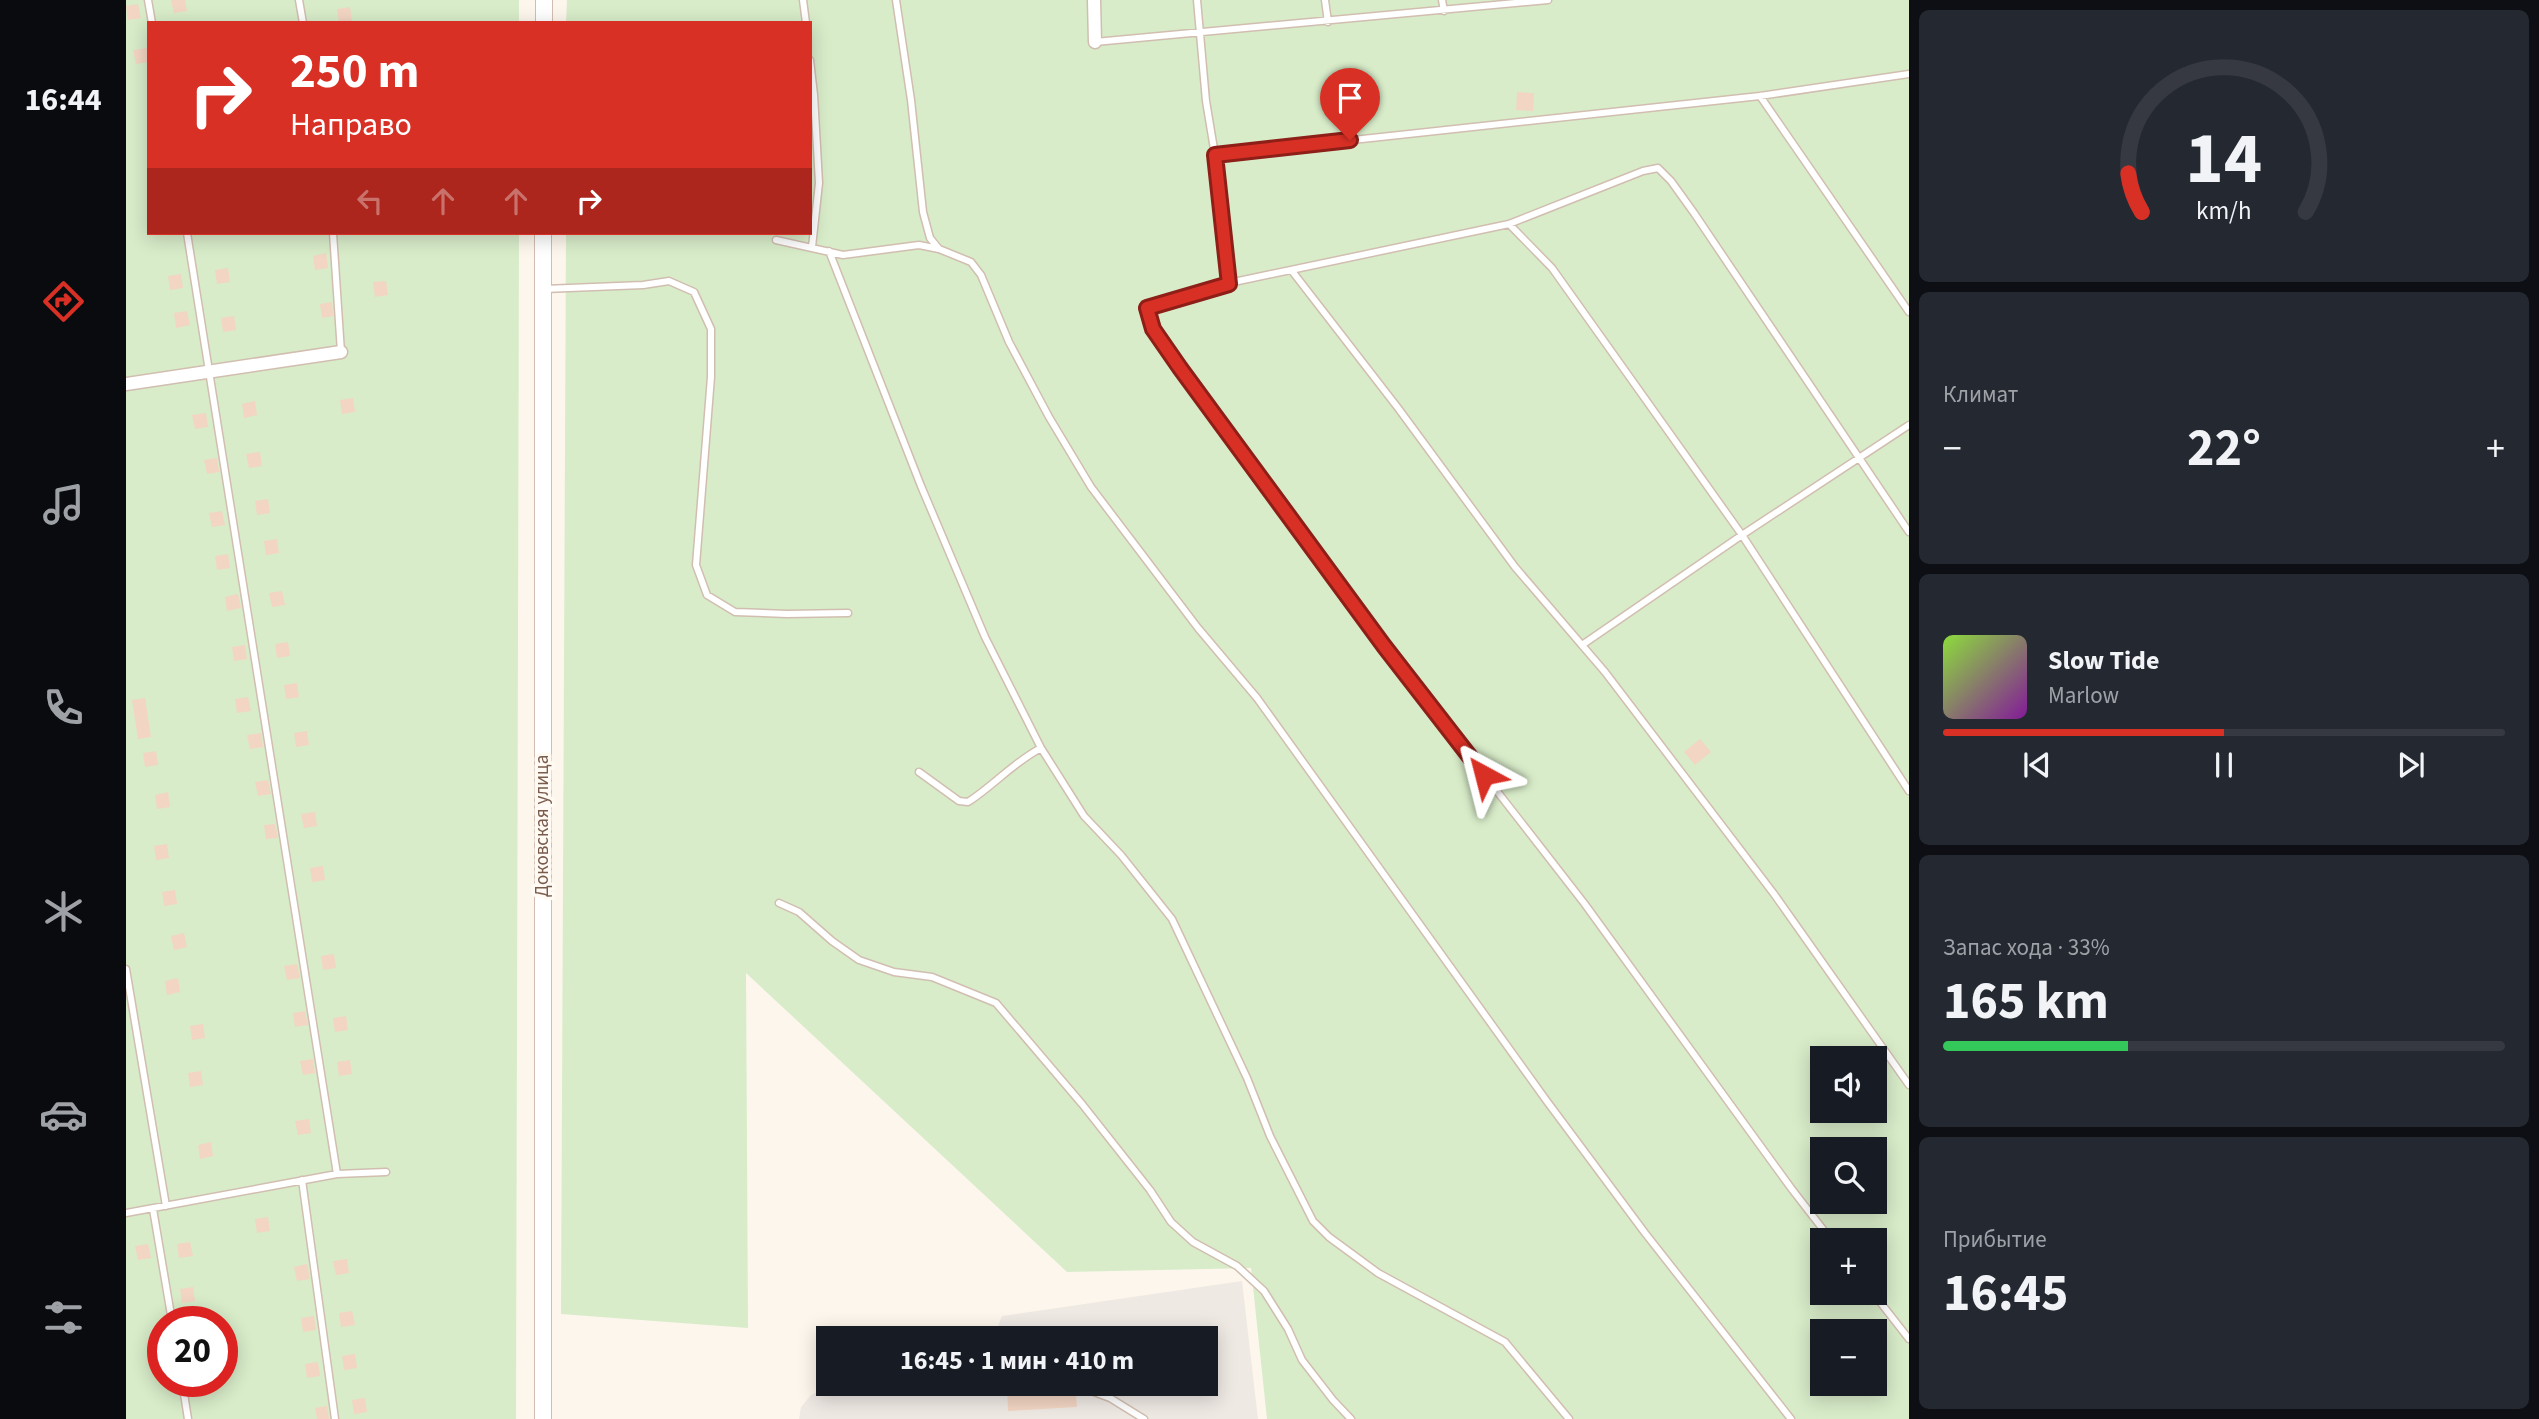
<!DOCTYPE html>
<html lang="ru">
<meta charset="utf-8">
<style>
body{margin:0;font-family:"Source Sans 3",sans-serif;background:#242831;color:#f1f3f6;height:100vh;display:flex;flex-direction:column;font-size:26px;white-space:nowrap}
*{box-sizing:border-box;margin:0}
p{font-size:23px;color:#9ea1a6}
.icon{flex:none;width:38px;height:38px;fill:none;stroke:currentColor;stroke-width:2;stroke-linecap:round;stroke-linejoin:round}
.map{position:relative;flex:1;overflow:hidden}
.side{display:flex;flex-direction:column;gap:10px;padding:10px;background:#0d0f14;width:630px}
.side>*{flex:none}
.top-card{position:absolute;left:21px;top:21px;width:665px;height:214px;border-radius:0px;box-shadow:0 4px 18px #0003;background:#d93025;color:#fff;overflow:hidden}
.fabs{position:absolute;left:1684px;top:1046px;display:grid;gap:14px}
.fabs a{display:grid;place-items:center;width:77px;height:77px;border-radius:0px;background:#171b24;box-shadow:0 4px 18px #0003;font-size:35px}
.speed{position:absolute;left:21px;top:1306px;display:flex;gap:14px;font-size:35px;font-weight:700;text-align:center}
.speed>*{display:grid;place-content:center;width:91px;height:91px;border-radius:50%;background:#171b24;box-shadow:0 4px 18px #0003;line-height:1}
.speed .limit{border:10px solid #d22;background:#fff;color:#111}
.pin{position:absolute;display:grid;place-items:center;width:60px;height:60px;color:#fff;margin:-72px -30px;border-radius:50% 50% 50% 0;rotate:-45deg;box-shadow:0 0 7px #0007}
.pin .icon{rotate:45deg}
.me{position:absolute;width:77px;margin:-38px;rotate:322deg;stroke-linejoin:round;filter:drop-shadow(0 0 5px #0008)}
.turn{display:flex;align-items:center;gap:24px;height:147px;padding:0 28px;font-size:32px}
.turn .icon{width:91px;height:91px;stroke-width:2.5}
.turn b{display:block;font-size:49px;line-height:60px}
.lanes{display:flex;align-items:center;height:66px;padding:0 28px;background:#0003;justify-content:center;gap:35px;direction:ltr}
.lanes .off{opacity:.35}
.big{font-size:52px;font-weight:700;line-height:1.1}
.side .tile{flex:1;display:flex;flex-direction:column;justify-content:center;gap:10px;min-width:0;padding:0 24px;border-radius:10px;background:#242831}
.side .dial{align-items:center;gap:0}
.dial svg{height:182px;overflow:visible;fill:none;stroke:#363941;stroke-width:7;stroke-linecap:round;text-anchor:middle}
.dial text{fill:#f1f3f6;stroke:none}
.song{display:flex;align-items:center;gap:21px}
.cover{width:84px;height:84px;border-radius:10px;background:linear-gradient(135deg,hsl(90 70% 55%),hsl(290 70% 35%))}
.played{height:7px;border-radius:4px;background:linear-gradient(90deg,#d93025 50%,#363941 50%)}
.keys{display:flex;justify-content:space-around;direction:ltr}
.heat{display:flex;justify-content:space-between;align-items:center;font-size:38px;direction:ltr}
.charge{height:10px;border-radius:5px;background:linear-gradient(90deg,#34c759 33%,#363941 0)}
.trip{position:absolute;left:690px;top:1326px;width:402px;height:70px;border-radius:0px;background:#171b24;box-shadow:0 4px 18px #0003;font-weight:700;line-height:70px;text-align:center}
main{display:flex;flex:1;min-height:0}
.menu{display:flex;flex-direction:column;width:126px;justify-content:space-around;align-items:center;background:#090b0e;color:#9ea1a6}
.menu .icon{width:49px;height:49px}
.menu .on{color:#d93025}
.menu b{font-size:32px;color:#f1f3f6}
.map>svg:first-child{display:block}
.industrial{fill:#efe9e4}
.green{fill:#d8ecc9;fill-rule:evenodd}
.building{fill:#f3d5c3}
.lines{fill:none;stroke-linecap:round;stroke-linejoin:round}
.service-casing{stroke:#d1beb0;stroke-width:9}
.minor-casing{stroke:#d1beb0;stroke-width:15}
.tertiary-casing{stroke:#d1beb0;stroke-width:18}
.service{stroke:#fff;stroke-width:6}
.minor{stroke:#fff;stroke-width:12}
.tertiary{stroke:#fff;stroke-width:16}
.route-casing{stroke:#8d1f18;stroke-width:18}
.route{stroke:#d93025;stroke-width:12}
.labels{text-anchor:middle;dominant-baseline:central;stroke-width:7;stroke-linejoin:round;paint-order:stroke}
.street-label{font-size:19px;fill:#7a5c4d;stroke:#fffaf3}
</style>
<main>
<nav class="menu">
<b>16:44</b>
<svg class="icon on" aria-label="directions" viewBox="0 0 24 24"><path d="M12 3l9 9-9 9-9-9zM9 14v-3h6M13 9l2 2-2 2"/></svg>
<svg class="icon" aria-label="music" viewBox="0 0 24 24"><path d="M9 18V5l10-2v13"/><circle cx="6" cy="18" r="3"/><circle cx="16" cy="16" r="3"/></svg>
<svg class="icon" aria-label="phone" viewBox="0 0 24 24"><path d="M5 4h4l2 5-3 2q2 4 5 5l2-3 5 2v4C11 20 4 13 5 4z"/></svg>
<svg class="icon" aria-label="climate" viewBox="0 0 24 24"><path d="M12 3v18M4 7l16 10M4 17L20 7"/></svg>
<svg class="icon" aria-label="car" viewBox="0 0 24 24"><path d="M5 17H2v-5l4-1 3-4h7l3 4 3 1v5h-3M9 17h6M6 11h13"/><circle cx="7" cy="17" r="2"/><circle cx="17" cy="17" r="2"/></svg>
<svg class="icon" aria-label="filters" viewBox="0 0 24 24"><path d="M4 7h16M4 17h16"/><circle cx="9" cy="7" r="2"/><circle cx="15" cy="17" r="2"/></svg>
</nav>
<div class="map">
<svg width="1783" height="1419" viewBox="0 0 1783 1419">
<rect width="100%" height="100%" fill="#fdf6ec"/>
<!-- industrial -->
<path class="industrial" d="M1116 1281 1132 1419H673L675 1407 685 1395 707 1384H1080V1339H867L876 1316Z"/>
<!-- green -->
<path class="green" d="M0 0H393V23H23V233H393L390 1419H0ZM37 1321H96V1381H37Z
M441 0H1783V1419H1141L1125 1268 941 1272 620 973 622 1328 435 1314 440 233H684V23H440ZM1696 1059H1748V1111H1696ZM1696 1150H1748V1202H1696ZM1696 1241H1748V1293H1696ZM1696 1332H1748V1384H1696Z"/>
<!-- building -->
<path class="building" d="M45 0H59L61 11 48 13Z
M12 4 15 18 2 20 0 6Z
M224 7 226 21 213 23 211 9Z
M21 48 23 62 10 64 7 50Z
M1391 92 1408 93 1407 111 1390 110Z
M200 253 202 268 189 270 187 256Z
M102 268 104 282 91 284 89 270Z
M55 274 57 288 44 290 42 276Z
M260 281 262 295 249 297 247 282Z
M206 302 207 316 196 318 194 304Z
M61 311 64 325 50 328 48 313Z
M108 316 110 330 97 332 95 318Z
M227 398 229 412 216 414 214 400Z
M129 401 131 415 118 418 116 404Z
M80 413 82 427 69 429 66 415Z
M134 452 136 466 123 468 120 454Z
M91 458 93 472 81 474 78 460Z
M142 499 144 513 131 515 129 501Z
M96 511 99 525 86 527 83 513Z
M151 539 153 553 140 555 138 541Z
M102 554 104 568 91 570 89 556Z
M156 591 159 605 146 607 143 593Z
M112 594 115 608 101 611 99 597Z
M162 642 164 656 151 658 149 644Z
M119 645 121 659 108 661 106 647Z
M171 683 173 697 160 699 158 685Z
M122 697 125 711 111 713 109 699Z
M19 698 25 737 12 739 6 700Z
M181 731 183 745 170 747 168 733Z
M135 733 137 747 124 749 121 735Z
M1574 739 1585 752 1569 765 1558 752Z
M30 751 32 765 19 767 17 753Z
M142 780 145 794 132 796 129 782Z
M42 792 44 807 31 809 29 795Z
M189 812 191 826 178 828 175 814Z
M149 824 152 838 140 839 138 825Z
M41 844 43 858 30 860 28 846Z
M197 866 199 880 186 882 184 868Z
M49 890 51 904 38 906 36 892Z
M58 933 61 947 48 950 45 936Z
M208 954 210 968 197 970 195 956Z
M171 964 174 978 161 980 158 966Z
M52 978 54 992 41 995 39 981Z
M179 1011 182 1025 169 1027 167 1013Z
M220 1016 222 1030 209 1032 207 1018Z
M77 1024 79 1038 66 1040 64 1026Z
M187 1059 189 1073 177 1075 174 1061Z
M224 1060 226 1074 213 1076 211 1062Z
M75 1071 77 1085 64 1087 62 1073Z
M183 1119 185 1133 172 1135 169 1121Z
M85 1142 87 1156 74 1159 72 1145Z
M142 1217 144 1231 131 1233 129 1219Z
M64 1242 67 1256 53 1258 51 1244Z
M22 1244 25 1258 12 1260 9 1246Z
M221 1259 223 1273 210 1275 207 1261Z
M181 1264 184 1279 171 1281 168 1267Z
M67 1287 69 1301 56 1303 54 1289Z
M226 1311 229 1325 215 1327 213 1313Z
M188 1316 190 1330 177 1332 175 1318Z
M229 1354 231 1368 218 1370 216 1356Z
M192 1362 194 1376 181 1378 179 1364Z
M881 1384H949L951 1407 882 1411Z
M239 1398 241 1412 228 1414 226 1400Z
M201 1406 203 1419H191L189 1408Z"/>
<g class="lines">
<defs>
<path id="service" d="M22 0 26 23
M173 0 177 23
M677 0 680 23
M770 0 785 100 797 212 804 238 813 249 845 262 855 275 883 342 923 417 965 487 1072 628 1131 698 1420 1100 1519 1233 1665 1419
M1071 0 1080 101 1089 155 1103 283
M1199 0 1202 22
M1316 0 1318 11
M969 42 1422 0
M684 60 688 95 693 183 686 247
M1634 96 1783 312
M1089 155 1634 96 1783 74
M1383 224 1426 268 1616 535 1783 791
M61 233 211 1174
M207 233 215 352
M650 240 717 255 793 245 813 249
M703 251 795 486 859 637 915 748 958 816 995 855 1046 919 1121 1078 1144 1136 1187 1221 1203 1237 1252 1273 1379 1342 1443 1419
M1166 271 1272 408 1389 567 1479 672 1648 894 1783 1085
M418 289 517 285 543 281 568 292 585 329V377L570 565 581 595 609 612 661 614 722 613
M1456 645 1616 535 1783 425
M793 772 833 801 842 802C867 786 888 762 915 748
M653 903 673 912 706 941 733 960 768 972 806 977 870 1003 956 1104 1024 1190 1045 1222 1067 1242 1111 1266 1138 1291 1162 1329 1176 1360 1207 1400 1225 1419
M0 969 40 1206
M176 1180 209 1419
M27 1209 46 1321
M0 1213 211 1174 260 1172
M1706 1241 1665 1188 1458 903 1258 646 1054 368 1027 329 1021 308 1103 283 1383 224 1517 171 1532 168 1545 181 1568 213 1783 532
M1747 1293 1783 1339
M56 1381 62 1419
M968 1392 984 1398 1018 1419"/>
<path id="minor" d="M968 0 969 42
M0 384 215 352"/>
<path id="tertiary" d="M418 23V0
M417 233V1419"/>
</defs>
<!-- service casing -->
<use href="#service" class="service-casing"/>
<!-- minor casing -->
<use href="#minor" class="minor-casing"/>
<!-- tertiary casing -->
<use href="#tertiary" class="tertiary-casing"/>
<!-- service -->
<use href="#service" class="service"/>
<!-- minor -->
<use href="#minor" class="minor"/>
<!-- tertiary -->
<use href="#tertiary" class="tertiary"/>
</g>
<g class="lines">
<defs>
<path id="route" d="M1224 140 1089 155 1103 284 1021 308 1027 329 1054 368 1258 646 1358 775"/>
</defs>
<!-- route casing -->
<use href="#route" class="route-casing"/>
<!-- route -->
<use href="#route" class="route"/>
</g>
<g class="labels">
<!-- street labels -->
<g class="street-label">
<text transform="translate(416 826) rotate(-90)">Доковская улица</text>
</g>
</g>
</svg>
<div class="fabs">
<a><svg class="icon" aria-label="sound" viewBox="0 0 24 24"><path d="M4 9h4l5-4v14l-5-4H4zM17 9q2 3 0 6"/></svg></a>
<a><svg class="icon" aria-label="search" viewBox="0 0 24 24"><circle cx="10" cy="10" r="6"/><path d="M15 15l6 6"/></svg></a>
<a>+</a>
<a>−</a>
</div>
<div class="speed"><div class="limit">20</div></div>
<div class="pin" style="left:1224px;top:140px;background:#d93025"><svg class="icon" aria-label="arrive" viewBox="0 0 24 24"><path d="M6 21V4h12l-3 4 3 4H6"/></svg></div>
<svg class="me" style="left:1358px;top:775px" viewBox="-20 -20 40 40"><path d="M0-17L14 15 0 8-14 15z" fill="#d93025" stroke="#fff" stroke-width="4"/></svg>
<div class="trip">16:45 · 1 мин · 410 m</div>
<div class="top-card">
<div class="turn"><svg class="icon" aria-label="right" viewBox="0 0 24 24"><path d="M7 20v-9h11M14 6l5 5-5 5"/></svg><div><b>250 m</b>Направо</div></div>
<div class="lanes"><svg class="icon off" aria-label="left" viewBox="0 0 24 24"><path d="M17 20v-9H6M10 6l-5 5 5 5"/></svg><svg class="icon off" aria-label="ahead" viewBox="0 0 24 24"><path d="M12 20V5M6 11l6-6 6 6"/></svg><svg class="icon off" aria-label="ahead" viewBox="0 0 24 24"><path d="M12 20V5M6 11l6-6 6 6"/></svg><svg class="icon" aria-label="right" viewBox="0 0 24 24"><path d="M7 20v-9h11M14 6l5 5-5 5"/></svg></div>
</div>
</div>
<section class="side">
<div class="tile dial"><svg viewBox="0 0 100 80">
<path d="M14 69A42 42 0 1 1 86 69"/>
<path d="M14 69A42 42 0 0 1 8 52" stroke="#d93025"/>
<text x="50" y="56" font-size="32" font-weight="700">14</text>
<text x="50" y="72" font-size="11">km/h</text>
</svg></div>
<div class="tile"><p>Климат</p>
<div class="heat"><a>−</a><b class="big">22°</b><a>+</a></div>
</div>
<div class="tile">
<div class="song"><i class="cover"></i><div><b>Slow Tide</b><p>Marlow</p></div></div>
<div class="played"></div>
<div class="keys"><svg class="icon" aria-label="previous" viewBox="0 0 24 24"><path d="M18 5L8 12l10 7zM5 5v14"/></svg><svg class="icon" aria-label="pause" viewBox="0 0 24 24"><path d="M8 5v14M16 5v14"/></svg><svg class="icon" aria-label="next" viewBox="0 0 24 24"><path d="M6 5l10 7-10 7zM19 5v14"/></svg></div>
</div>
<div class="tile"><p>Запас хода · 33%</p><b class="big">165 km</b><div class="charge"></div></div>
<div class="tile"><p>Прибытие</p><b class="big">16:45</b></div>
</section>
</main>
